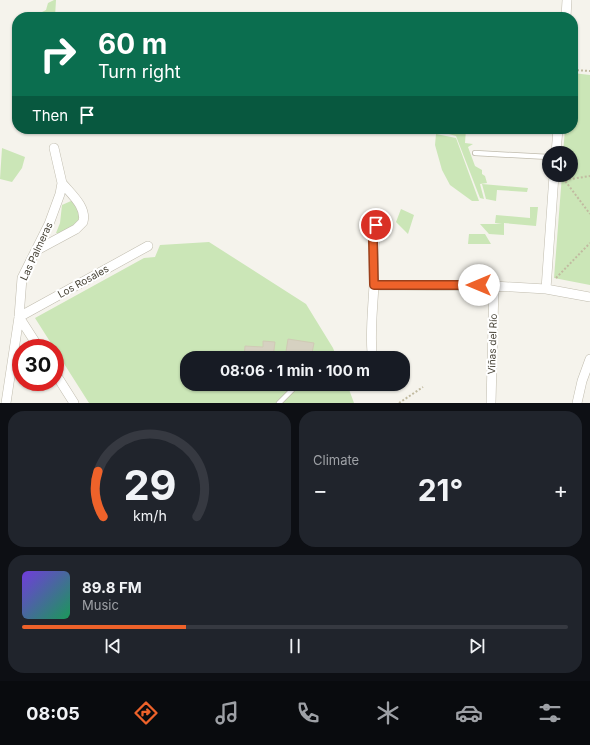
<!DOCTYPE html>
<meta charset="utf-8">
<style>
body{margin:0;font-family:Inter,sans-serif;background:#20242c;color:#f1f3f6;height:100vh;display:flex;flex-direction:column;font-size:15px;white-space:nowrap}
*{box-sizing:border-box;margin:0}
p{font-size:13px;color:#9ea1a6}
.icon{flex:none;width:22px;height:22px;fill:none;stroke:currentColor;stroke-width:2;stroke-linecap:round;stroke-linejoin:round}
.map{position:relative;height:403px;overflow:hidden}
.sheet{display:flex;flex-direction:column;gap:8px;padding:8px;background:#0d0f14;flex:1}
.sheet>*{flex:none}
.hud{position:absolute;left:12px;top:12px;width:566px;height:122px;border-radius:16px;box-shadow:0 1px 3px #0004;background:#0b6e4f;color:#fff;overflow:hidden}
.fabs{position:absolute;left:542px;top:146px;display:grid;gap:8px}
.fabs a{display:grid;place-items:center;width:36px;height:36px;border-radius:50%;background:#171b24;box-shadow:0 1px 3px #0004;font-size:20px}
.speed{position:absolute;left:12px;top:339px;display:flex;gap:8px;font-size:20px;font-weight:700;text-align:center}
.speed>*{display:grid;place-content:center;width:52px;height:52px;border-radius:50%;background:#171b24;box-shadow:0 1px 3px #0004;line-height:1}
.speed .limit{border:6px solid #d22;background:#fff;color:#111}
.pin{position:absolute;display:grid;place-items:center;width:34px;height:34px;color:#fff;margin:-17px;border:2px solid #fff;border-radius:50%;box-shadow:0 1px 4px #0007}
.me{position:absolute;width:44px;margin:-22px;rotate:270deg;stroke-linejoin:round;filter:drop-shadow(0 0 3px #0008)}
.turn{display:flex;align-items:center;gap:14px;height:84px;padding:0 20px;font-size:18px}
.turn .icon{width:52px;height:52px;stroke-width:2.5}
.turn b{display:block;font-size:28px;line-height:34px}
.then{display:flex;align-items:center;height:38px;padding:0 20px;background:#0003;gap:8px;font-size:15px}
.big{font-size:30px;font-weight:700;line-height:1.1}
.sheet .card{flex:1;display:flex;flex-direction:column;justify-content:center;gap:6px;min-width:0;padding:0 14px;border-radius:16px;background:#20242c}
.sheet .dial{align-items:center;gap:0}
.dial svg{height:104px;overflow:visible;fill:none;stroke:#363941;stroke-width:7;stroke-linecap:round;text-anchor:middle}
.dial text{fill:#f1f3f6;stroke:none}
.song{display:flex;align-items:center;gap:12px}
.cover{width:48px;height:48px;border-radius:6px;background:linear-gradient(135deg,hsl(260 70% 55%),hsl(150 70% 35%))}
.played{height:4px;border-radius:2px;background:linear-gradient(90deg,#ee622a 30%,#363941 30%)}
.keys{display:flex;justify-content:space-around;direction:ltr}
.heat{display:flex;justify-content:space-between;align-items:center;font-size:22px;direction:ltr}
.sheet .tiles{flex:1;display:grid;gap:8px;grid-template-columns:1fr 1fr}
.card:last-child{grid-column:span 2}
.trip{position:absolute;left:180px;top:351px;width:230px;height:40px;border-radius:16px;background:#171b24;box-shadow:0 1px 3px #0004;font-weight:700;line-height:40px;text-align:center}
.menu{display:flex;height:64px;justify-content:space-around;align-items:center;background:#090b0e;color:#9ea1a6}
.menu .icon{width:28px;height:28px}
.menu .active{color:#ee622a}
.menu b{font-size:18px;color:#f1f3f6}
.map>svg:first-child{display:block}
.green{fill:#cbe6b7}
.building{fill:#d6d1c1;stroke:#d0cab5}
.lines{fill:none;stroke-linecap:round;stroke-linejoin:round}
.service-casing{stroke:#c0bcae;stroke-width:6}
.minor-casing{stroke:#c0bcae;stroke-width:10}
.path{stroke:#c1baa0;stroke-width:2;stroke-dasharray:2 2;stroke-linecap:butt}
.service{stroke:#fff;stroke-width:4.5}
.minor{stroke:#fff;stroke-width:9}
.route-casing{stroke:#9b401b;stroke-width:10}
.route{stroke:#ee622a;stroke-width:7}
.labels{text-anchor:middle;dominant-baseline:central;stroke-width:4;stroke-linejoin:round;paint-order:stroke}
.street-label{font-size:10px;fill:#494539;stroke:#fff}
</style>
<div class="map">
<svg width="590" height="403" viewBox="0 0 590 403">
<rect width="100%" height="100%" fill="#f5f3ec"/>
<!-- green -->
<path class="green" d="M54 0H56L55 17H39L40 13 46 10 48 3Z
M573 73 590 75V285L554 278 562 175H571V153H563L565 129H573Z
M441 129H466L465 143 473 144 468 147 475 166 482 170V174L485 176 487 183 480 184 484 199 480 198 456 136 442 132Z
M436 134 456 138 479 201H472L450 185 442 170 435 145Z
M2 148 25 157 22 168 12 182 0 179Z
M482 184 528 188 527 192 497 190 496 201 486 199Z
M71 201 75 202C79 210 81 216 77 224L60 233H56L60 223 62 205Z
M530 207H538L536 226 504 223V235L489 234 480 224H502L495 223 496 215 530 218Z
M401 209 414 215 408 234 396 222Z
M469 234H485L491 244H468Z
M209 242 306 304 333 348 337 358H187V384H347L354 403H89L35 318 144 258 155 257 160 245Z"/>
<!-- building -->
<path class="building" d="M288 339 314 343 312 353 318 354 317 358H285Z
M263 341 275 342 273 358H244L245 346 263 347Z"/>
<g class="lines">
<defs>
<path id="service" d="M475 153 549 157
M279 403 298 384"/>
<path id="minor" d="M566 17 567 0
M556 153 558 129
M37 250 76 229 83 222C87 207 71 194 62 183
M374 285 494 286 546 289 590 297
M546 289 554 175
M39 348 19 317 148 246
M372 353C370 330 373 307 374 284 374 264 373 244 376 225
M55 373 74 403
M6 403 19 317 22 278 49 224 60 194 62 183 54 148
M491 403 494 286
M577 403 582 381 590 359"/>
</defs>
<!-- service casing -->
<use href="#service" class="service-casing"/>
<!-- minor casing -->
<use href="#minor" class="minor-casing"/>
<!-- path -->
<path class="path" d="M573 70 590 71
M563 178 590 214
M565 180 590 176
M556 278 590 243
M399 403 423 387"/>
<!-- service -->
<use href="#service" class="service"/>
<!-- minor -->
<use href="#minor" class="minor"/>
</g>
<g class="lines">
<defs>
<path id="route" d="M376 225 373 241 374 285H479"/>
</defs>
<!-- route casing -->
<use href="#route" class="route-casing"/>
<!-- route -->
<use href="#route" class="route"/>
</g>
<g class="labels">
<!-- street labels -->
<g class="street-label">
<text transform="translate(36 251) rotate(-65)">Las Palmeras</text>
<text transform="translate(83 281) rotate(-29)">Los Rosales</text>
<text transform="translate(492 344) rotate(-88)">Viñas del Río</text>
</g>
</g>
</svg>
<div class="fabs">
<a><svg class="icon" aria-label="sound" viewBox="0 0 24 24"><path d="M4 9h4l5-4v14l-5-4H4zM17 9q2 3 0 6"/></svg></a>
</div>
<div class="speed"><div class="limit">30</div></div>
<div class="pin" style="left:376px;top:225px;background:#d93025"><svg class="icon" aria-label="arrive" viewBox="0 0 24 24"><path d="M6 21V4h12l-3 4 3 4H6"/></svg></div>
<svg class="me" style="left:479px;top:285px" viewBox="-20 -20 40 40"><circle r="19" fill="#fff"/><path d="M0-13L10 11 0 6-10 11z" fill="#ee622a"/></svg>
<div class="trip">08:06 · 1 min · 100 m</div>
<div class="hud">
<div class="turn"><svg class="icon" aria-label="right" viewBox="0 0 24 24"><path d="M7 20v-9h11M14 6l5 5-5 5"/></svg><div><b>60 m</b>Turn right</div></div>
<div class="then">Then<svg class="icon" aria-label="arrive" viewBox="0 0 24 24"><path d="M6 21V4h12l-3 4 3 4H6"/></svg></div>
</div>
</div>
<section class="sheet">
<div class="tiles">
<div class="card dial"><svg viewBox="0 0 100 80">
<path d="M14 69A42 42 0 1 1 86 69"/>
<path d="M14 69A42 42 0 0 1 10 34" stroke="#ee622a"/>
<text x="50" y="56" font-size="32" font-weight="700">29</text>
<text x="50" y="72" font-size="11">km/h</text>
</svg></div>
<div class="card"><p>Climate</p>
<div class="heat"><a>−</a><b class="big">21°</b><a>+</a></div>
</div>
<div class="card">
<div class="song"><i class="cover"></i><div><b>89.8 FM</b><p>Music</p></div></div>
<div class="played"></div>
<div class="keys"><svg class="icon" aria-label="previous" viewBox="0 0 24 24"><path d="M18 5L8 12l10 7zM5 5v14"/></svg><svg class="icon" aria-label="pause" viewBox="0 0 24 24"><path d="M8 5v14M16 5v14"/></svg><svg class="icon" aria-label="next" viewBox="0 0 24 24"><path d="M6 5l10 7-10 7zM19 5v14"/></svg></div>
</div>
</div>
</section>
<nav class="menu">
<b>08:05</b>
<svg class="icon active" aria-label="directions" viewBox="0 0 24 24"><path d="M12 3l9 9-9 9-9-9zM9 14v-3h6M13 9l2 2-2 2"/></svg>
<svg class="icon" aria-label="music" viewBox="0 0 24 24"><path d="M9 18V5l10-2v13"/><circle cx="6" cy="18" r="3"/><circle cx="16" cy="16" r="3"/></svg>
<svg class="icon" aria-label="phone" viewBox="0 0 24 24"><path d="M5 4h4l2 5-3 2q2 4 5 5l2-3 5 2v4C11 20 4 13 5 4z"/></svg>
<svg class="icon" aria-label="climate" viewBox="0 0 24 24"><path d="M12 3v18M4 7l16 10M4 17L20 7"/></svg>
<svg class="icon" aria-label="car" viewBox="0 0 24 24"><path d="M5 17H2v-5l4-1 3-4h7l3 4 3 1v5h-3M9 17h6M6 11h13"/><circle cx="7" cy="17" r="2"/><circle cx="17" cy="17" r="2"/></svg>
<svg class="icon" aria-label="filters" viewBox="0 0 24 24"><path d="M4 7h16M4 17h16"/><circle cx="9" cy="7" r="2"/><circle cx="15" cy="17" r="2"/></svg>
</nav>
